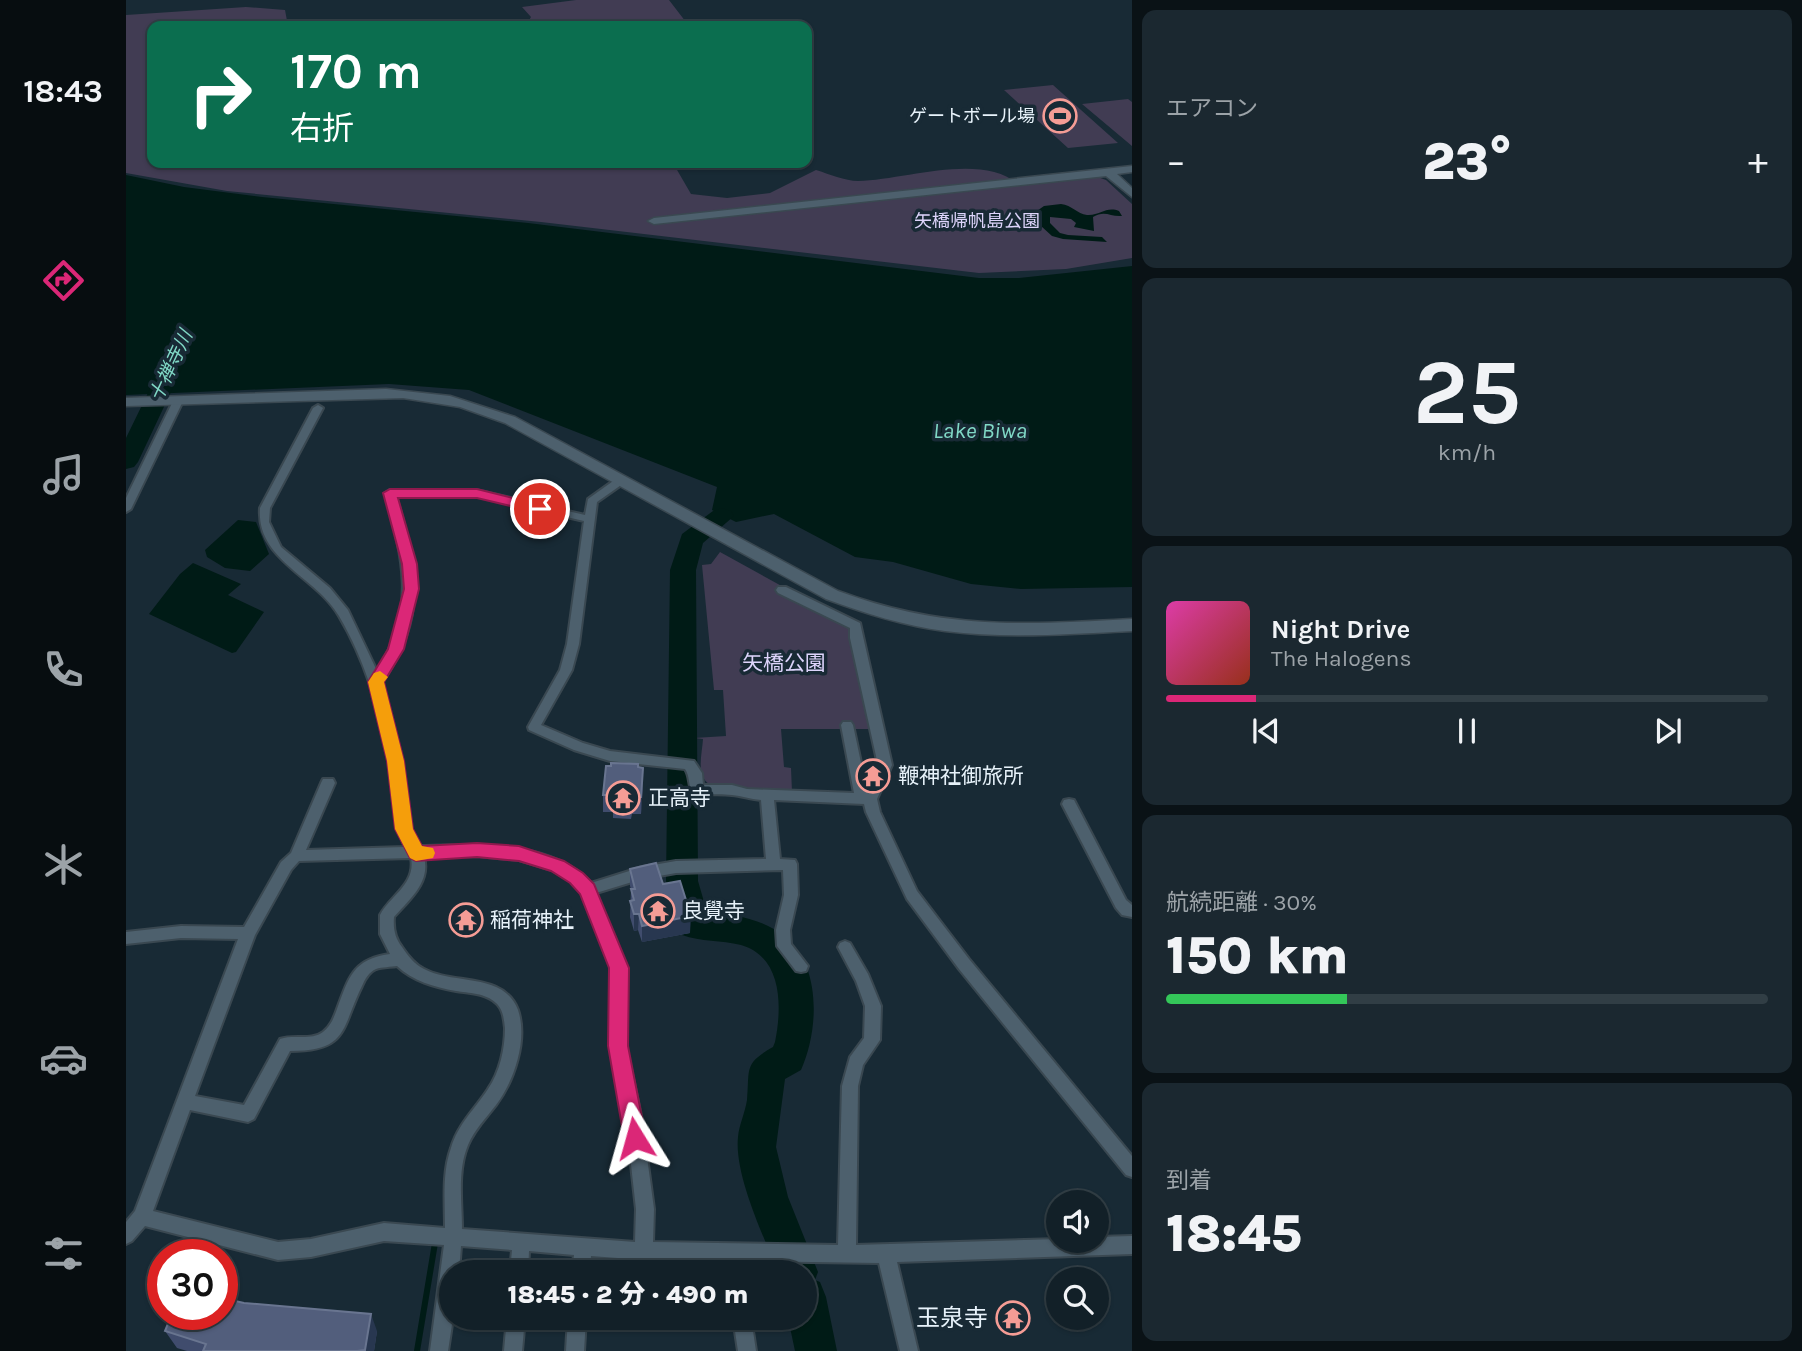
<!DOCTYPE html>
<html lang="ja">
<meta charset="utf-8">
<style>
body{margin:0;font-family:Karla,"Noto Sans JP",sans-serif;background:#1b2830;color:#f1f3f6;height:100vh;display:flex;flex-direction:column;font-size:26px;white-space:nowrap}
*{box-sizing:border-box;margin:0}
p{font-size:23px;color:#9ca3a8}
.icon{flex:none;width:38px;height:38px;fill:none;stroke:currentColor;stroke-width:2;stroke-linecap:round;stroke-linejoin:round}
.map{position:relative;flex:1;overflow:hidden}
.panel{display:flex;flex-direction:column;gap:10px;padding:10px;background:#0a1216;width:670px}
.panel>*{flex:none}
.banner{position:absolute;left:21px;top:21px;width:665px;height:147px;border-radius:14px;box-shadow:0 2px 5px #0004,0 0 0 2px #313e45;background:#0b6e4f;color:#fff;overflow:hidden}
.tools{position:absolute;left:920px;top:1190px;display:grid;gap:14px}
.tools a{display:grid;place-items:center;width:63px;height:63px;border-radius:50%;background:#122028;box-shadow:0 2px 5px #0004,0 0 0 2px #313e45;font-size:35px}
.speed{position:absolute;left:21px;top:1239px;display:flex;gap:14px;font-size:35px;font-weight:700;text-align:center}
.speed>*{display:grid;place-content:center;width:91px;height:91px;border-radius:50%;background:#122028;box-shadow:0 2px 5px #0004,0 0 0 2px #313e45;line-height:1}
.speed .limit{border:10px solid #d22;background:#fff;color:#111}
.pin{position:absolute;display:grid;place-items:center;width:60px;height:60px;color:#fff;margin:-30px;border:4px solid #fff;border-radius:50%;box-shadow:0 2px 7px #0007}
.me{position:absolute;width:77px;margin:-38px;rotate:352deg;stroke-linejoin:round;filter:drop-shadow(0 0 5px #0008)}
.turn{display:flex;align-items:center;gap:24px;height:147px;padding:0 28px;font-size:32px}
.turn .icon{width:91px;height:91px;stroke-width:2.5}
.turn b{display:block;font-size:49px;line-height:60px}
.big{font-size:52px;font-weight:800;line-height:1.1}
.panel .tile{flex:1;display:flex;flex-direction:column;justify-content:center;gap:10px;min-width:0;padding:0 24px;border-radius:14px;background:#1b2830}
.panel .dial{align-items:center;gap:0}
.dial b{font-size:91px;line-height:1}
.song{display:flex;align-items:center;gap:21px}
.cover{width:84px;height:84px;border-radius:10px;background:linear-gradient(135deg,hsl(320 70% 55%),hsl(10 70% 35%))}
.played{height:7px;border-radius:4px;background:linear-gradient(90deg,#db2777 15%,#313e45 15%)}
.keys{display:flex;justify-content:space-around;direction:ltr}
.heat{display:flex;justify-content:space-between;align-items:center;font-size:38px;direction:ltr}
.charge{height:10px;border-radius:5px;background:linear-gradient(90deg,#34c759 30%,#313e45 0)}
.trip{position:absolute;left:313px;top:1260px;width:378px;height:70px;border-radius:35px;background:#122028;box-shadow:0 2px 5px #0004,0 0 0 2px #313e45;font-weight:800;line-height:70px;text-align:center}
main{display:flex;flex:1;min-height:0}
.dock{display:flex;flex-direction:column;width:126px;justify-content:space-around;align-items:center;background:#070d10;color:#9ca3a8}
.dock .icon{width:49px;height:49px}
.dock .on{color:#db2777}
.dock b{font-size:32px;color:#f1f3f6}
.map>svg:first-child{display:block}
.green{fill:#413c53}
.water{fill:#001b16}
.lines{fill:none;stroke-linecap:round;stroke-linejoin:round}
.stream{stroke:#001b16;stroke-width:6}
.river{fill:#001b16;fill-rule:evenodd}
.street-casing{stroke:#3a4851;stroke-width:4}
.secondary-casing{stroke:#3a4851;stroke-width:3}
.street{fill:#4d606d;fill-rule:evenodd}
.secondary{fill:#4d606d;fill-rule:evenodd}
.wall{fill:#404c6d}
.shaded-wall{fill:#283750}
.building{fill:#525e7c;stroke:#697590;stroke-width:2}
.route{fill:#db2777;stroke:#8e194d;stroke-width:2}
.slow{fill:#f59e0b}
.labels{text-anchor:middle;dominant-baseline:central;stroke-width:7;stroke-linejoin:round;paint-order:stroke}
.far-poi-label{font-size:18px;fill:#e7f2fa;stroke:#182a35;text-anchor:end}
.far-park-label{font-size:18px;fill:#ddd4fb;stroke:#182a35}
.far-water-label{font-size:19px;font-style:italic;fill:#80d8c6;stroke:#182a35}
.park-label{font-size:21px;fill:#ddd4fb;stroke:#182a35}
.poi-label{font-size:21px;fill:#e7f2fa;stroke:#182a35;text-anchor:start}
.water-label{font-size:23px;font-style:italic;fill:#80d8c6;stroke:#182a35}
.near-poi-label{font-size:24px;fill:#e7f2fa;stroke:#182a35;text-anchor:end}
</style>
<main>
<nav class="dock">
<b>18:43</b>
<svg class="icon on" aria-label="directions" viewBox="0 0 24 24"><path d="M12 3l9 9-9 9-9-9zM9 14v-3h6M13 9l2 2-2 2"/></svg>
<svg class="icon" aria-label="music" viewBox="0 0 24 24"><path d="M9 18V5l10-2v13"/><circle cx="6" cy="18" r="3"/><circle cx="16" cy="16" r="3"/></svg>
<svg class="icon" aria-label="phone" viewBox="0 0 24 24"><path d="M5 4h4l2 5-3 2q2 4 5 5l2-3 5 2v4C11 20 4 13 5 4z"/></svg>
<svg class="icon" aria-label="climate" viewBox="0 0 24 24"><path d="M12 3v18M4 7l16 10M4 17L20 7"/></svg>
<svg class="icon" aria-label="car" viewBox="0 0 24 24"><path d="M5 17H2v-5l4-1 3-4h7l3 4 3 1v5h-3M9 17h6M6 11h13"/><circle cx="7" cy="17" r="2"/><circle cx="17" cy="17" r="2"/></svg>
<svg class="icon" aria-label="filters" viewBox="0 0 24 24"><path d="M4 7h16M4 17h16"/><circle cx="9" cy="7" r="2"/><circle cx="15" cy="17" r="2"/></svg>
</nav>
<div class="map">
<svg width="1006" height="1351" viewBox="0 0 1006 1351">
<rect width="100%" height="100%" fill="#182a35"/>
<!-- green -->
<path class="green" d="M450 0H543L563 26H375L401 24 405 17 396 7Z
M120 7 159 10 162 26H26V163H547L565 194 601 198 644 193 690 170C703 174 719 181 732 181 779 180 854 152 892 184L969 176 980 180 1006 204V258L940 269 853 273 415 222 101 191 0 173V15Z
M927 85 992 143 942 148 878 90Z
M1002 99 1006 102V146L956 104Z
M594 552 692 606 733 623 752 729H655L658 767 665 768 666 792 589 787C568 780 576 756 577 739L568 738 600 736 597 690H588L576 565 585 564Z"/>
<!-- water -->
<path class="water" d="M0 175 58 187 136 197 402 223 853 278H893L1006 266V587L895 589 845 584 767 562 729 557 648 514 610 522 586 510 591 487 343 390 263 384 0 395Z
M935 204C946 205 951 214 961 215 974 216 980 206 993 211L996 216C984 217 979 210 967 217L968 231 948 227 950 223 945 219 924 217V223L934 233 942 235 976 237 981 242 937 239 926 236 915 226 908 213 918 206Z
M112 520 130 522 143 554 124 571 99 568 81 557 79 550Z
M67 563 115 584 102 595 138 612 110 652 106 653 23 614 54 574Z"/>
<g class="lines">
<!-- stream -->
<path class="stream" d="M291 1351 309 1243"/>
<!-- river -->
<path class="river" d="M49 354 57 355 60 360 12 462 8 467 0 469V438L38 360 41 355Z
M596 508 605 511 608 516 577 543 570 570 572 881 581 912C607 914 636 919 657 935 696 964 693 1030 675 1070L659 1079 650 1147 662 1197 692 1272 689 1280 694 1282 700 1297 711 1351H669L662 1318H679V1272H652C638 1237 608 1175 612 1137 613 1125 619 1113 621 1100 624 1069 617 1064 647 1047L649 1042C656 1008 657 957 615 945 595 940 575 942 556 935L540 881 544 570 556 534 587 511Z"/>
<defs>
<path id="street" d="M52 398 57 401 5 509 0 512V498L47 401Z
M192 405 197 408 144 508 143 522 155 547 204 588 222 610 251 671C291 609 277 558 259 493L264 490H350L459 515 462 499 490 479H498V483L471 502 453 644 446 670 415 725 457 743 484 751 568 761 576 773 577 785H606L621 789 728 793 715 725 717 722H725L727 725 741 791 752 765 724 638V628L652 593 650 590 652 587H660L734 623 766 765 751 799 754 812 791 891 843 959 1006 1156V1177L1000 1175 833 969 781 899 740 812 738 804 648 800 654 859 669 860 671 864 672 895 664 930 665 944 682 966 680 971 675 972 670 971 651 946 650 930 658 895 657 870 550 873 516 879 470 893 500 968V1046L516 1120 528 1209 527 1242 712 1245 716 1086 724 1057 738 1038 739 1006 730 981 712 947 714 943 719 941 724 943 742 974 755 1006 754 1040 737 1065 732 1086 730 1245 933 1239V1241H971V1237L1006 1236V1254L771 1262 792 1351H774L753 1263 616 1261 618 1272H600L598 1261 518 1260 465 1256 464 1272H446L448 1255 403 1251 402 1272H384L386 1250 335 1246 333 1272H326L327 1318 322 1351H304L318 1245 258 1241 185 1257 152 1260 19 1226 6 1241 0 1244V1222L9 1211 112 939 55 938 0 944V932L55 926 118 927 155 862 165 853 195 783 197 779H207L209 783 180 850 279 847C267 820 267 792 263 763 255 713 239 660 213 616 190 576 130 560 134 508L187 408ZM270 496H350L458 521 441 644 434 670 402 727 403 730 448 750 484 761 559 769C564 776 562 784 566 792 580 796 592 793 606 795 616 796 624 799 635 800L640 859 550 861 516 867 465 883C424 839 348 845 293 846L285 829 276 761 256 682C302 617 291 567 270 496ZM351 856 393 860 426 870 446 882 456 893 486 968 484 1046 500 1120 510 1209 509 1242 336 1229C336 1202 331 1171 342 1145 348 1130 360 1118 370 1105 388 1081 402 1040 392 1010 378 972 327 985 298 969 288 964 282 956 276 947 269 938 267 929 268 917 283 900 305 882 298 857ZM285 858C290 884 265 895 254 915V934L264 954C227 959 223 977 211 1009 208 1017 205 1026 197 1032 185 1041 168 1034 154 1039L118 1105 69 1096 129 935 165 870 173 861ZM271 966C287 981 308 987 330 991 342 993 360 993 370 1003 377 1009 378 1019 379 1028 379 1048 374 1072 362 1089 349 1109 332 1124 325 1148 316 1173 319 1201 319 1228L258 1223 185 1239 152 1242 27 1211 64 1110 122 1122 128 1119 164 1051C223 1051 215 1028 236 986 239 979 243 972 250 969 256 967 265 967 271 966Z
M943 799 948 800 1000 900 1006 905V917L996 915 990 908 936 804 938 800Z
M381 1318H399L396 1351H378Z
M442 1318H460L458 1351H440Z
M607 1318H625L630 1351H612Z"/>
<path id="secondary" d="M1006 166V172L991 174 1006 188V197L980 176 528 224 522 221 528 218Z
M260 389 324 396 389 417 712 591C817 630 896 625 1006 619V631C944 634 881 639 819 631 778 626 739 613 700 599L379 423 334 407 277 398 0 406V398Z"/>
</defs>
<!-- street casing -->
<use href="#street" class="street-casing"/>
<!-- secondary casing -->
<use href="#secondary" class="secondary-casing"/>
<!-- street -->
<use href="#street" class="street"/>
<!-- secondary -->
<use href="#secondary" class="secondary"/>
</g>
<!-- wall -->
<path class="wall" d="M512 767 517 785 515 814H506L505 819 487 818V812H477V795Z
M504 869 537 884 564 933 516 942 512 930 508 931 504 917 505 889 504 886Z
M39 1331H251L248 1351H61L51 1348Z"/>
<!-- shaded-wall -->
<path class="shaded-wall" d="M517 768V785L515 814V797Z
M508 914H513L512 930 508 931Z
M565 916 564 933 516 942V926Z
M245 1314 251 1331 248 1351H239Z"/>
<!-- building -->
<path class="building" d="M485 763 512 764V767L517 768 515 797H506L505 802 487 801 488 795H477L480 766H485Z
M530 863 537 884 554 881 565 916 516 926 513 914H508L504 901 508 900 505 889H509L504 869Z
M96 1298 118 1303 245 1314 239 1350 231 1351H77L80 1344 39 1331 46 1314H96Z"/>
<!-- route -->
<path class="route" d="M264 489H351L419 506 421 509 414 513 351 498H272L291 564 293 589 278 649 258 682 278 761 287 829 296 846 351 843 393 846 438 861 457 873 468 884 503 968 502 1046 520 1138 517 1145 509 1148 502 1145 498 1138 482 1046 483 968 454 894 444 883 425 871 393 861 351 857 290 861 284 858 269 829 261 761 242 682 262 649 278 589 276 564 257 493Z"/>
<!-- slow -->
<path class="slow" d="M254 671 262 677 258 682 278 761 287 829 296 846 307 848 309 853 307 858 290 861 284 858 269 829 261 761 242 682 248 673Z"/>
<!-- icons -->
<defs>
<symbol id="stadium-ring" viewBox="-11 -11 22 22"><circle r="9.5" fill="#182a35" stroke="#f59c95" stroke-width="1.5"/><path d="M0-5a6.5 5 0 1 0 0 10a6.5 5 0 1 0 0-10ZM-3.5-1.8h7v3.6h-7Z" fill="#f59c95"/></symbol>
<symbol id="temple-ring" viewBox="-11 -11 22 22"><circle r="9.5" fill="#182a35" stroke="#f59c95" stroke-width="1.5"/><path d="M0-6L5-2H3V0L6.5 2.5H4V6H1.5V3h-3V6H-4V2.5H-6.5L-3 0V-2H-5Z" fill="#f59c95"/></symbol>
</defs>
<g fill-rule="evenodd">
<use href="#stadium-ring" x="915" y="97" width="38" height="38"/>
<use href="#temple-ring" x="728" y="757" width="38" height="38"/>
<use href="#temple-ring" x="478" y="779" width="38" height="38"/>
<use href="#temple-ring" x="513" y="892" width="38" height="38"/>
<use href="#temple-ring" x="321" y="901" width="38" height="38"/>
<use href="#temple-ring" x="868" y="1299" width="38" height="38"/>
</g>
<g class="labels">
<!-- far-poi labels -->
<g class="far-poi-label">
<text x="909" y="116">ゲートボール場</text>
</g>
<!-- far-park labels -->
<g class="far-park-label">
<text x="851" y="221">矢橋帰帆島公園</text>
</g>
<!-- far-water labels -->
<g class="far-water-label">
<text transform="translate(45 366) rotate(-65)">十禅寺川</text>
</g>
<!-- park labels -->
<g class="park-label">
<text x="658" y="663">矢橋公園</text>
</g>
<!-- poi labels -->
<g class="poi-label">
<text x="772" y="776">鞭神社御旅所</text>
<text x="522" y="798">正高寺</text>
<text x="556" y="911">良覺寺</text>
<text x="364" y="920">稲荷神社</text>
</g>
<!-- water labels -->
<g class="water-label">
<text x="854" y="430">Lake Biwa</text>
</g>
<!-- near-poi labels -->
<g class="near-poi-label">
<text x="862" y="1318">玉泉寺</text>
</g>
</g>
</svg>
<div class="tools">
<a><svg class="icon" aria-label="sound" viewBox="0 0 24 24"><path d="M4 9h4l5-4v14l-5-4H4zM17 9q2 3 0 6"/></svg></a>
<a><svg class="icon" aria-label="search" viewBox="0 0 24 24"><circle cx="10" cy="10" r="6"/><path d="M15 15l6 6"/></svg></a>
</div>
<div class="speed"><div class="limit">30</div></div>
<div class="pin" style="left:414px;top:509px;background:#d93025"><svg class="icon" aria-label="arrive" viewBox="0 0 24 24"><path d="M6 21V4h12l-3 4 3 4H6"/></svg></div>
<svg class="me" style="left:509px;top:1138px" viewBox="-20 -20 40 40"><path d="M0-17L14 15 0 8-14 15z" fill="#db2777" stroke="#fff" stroke-width="4"/></svg>
<div class="trip">18:45 · 2 分 · 490 m</div>
<div class="banner">
<div class="turn"><svg class="icon" aria-label="right" viewBox="0 0 24 24"><path d="M7 20v-9h11M14 6l5 5-5 5"/></svg><div><b>170 m</b>右折</div></div>
</div>
</div>
<section class="panel">
<div class="tile"><p>エアコン</p>
<div class="heat"><a>−</a><b class="big">23°</b><a>+</a></div>
</div>
<div class="tile dial"><b>25</b><p>km/h</p></div>
<div class="tile">
<div class="song"><i class="cover"></i><div><b>Night Drive</b><p>The Halogens</p></div></div>
<div class="played"></div>
<div class="keys"><svg class="icon" aria-label="previous" viewBox="0 0 24 24"><path d="M18 5L8 12l10 7zM5 5v14"/></svg><svg class="icon" aria-label="pause" viewBox="0 0 24 24"><path d="M8 5v14M16 5v14"/></svg><svg class="icon" aria-label="next" viewBox="0 0 24 24"><path d="M6 5l10 7-10 7zM19 5v14"/></svg></div>
</div>
<div class="tile"><p>航続距離 · 30%</p><b class="big">150 km</b><div class="charge"></div></div>
<div class="tile"><p>到着</p><b class="big">18:45</b></div>
</section>
</main>
